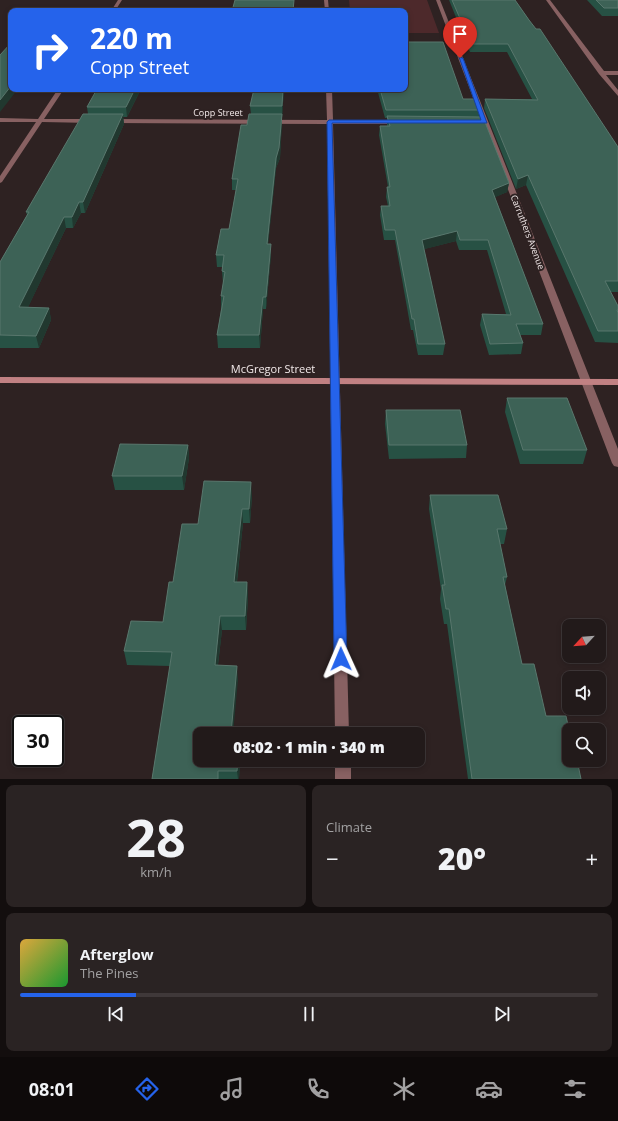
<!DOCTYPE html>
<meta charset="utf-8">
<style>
body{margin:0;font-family:"Open Sans",sans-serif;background:#2a2323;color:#f1f3f6;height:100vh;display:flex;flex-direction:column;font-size:15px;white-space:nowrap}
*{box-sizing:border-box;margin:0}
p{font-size:13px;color:#a2a1a2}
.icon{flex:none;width:22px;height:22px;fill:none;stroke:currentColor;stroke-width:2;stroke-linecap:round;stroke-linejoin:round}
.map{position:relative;height:779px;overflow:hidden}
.drawer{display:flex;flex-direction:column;gap:6px;padding:6px;background:#130e0e;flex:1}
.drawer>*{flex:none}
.top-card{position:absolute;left:8px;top:8px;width:400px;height:84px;border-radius:8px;box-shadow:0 2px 6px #0003,0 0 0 1px #3f3839;background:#2563eb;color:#fff;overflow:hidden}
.needle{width:26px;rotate:244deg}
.fabs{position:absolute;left:562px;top:619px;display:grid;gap:8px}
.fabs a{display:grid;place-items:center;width:44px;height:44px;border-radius:8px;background:#221a1a;box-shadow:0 2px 6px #0003,0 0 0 1px #3f3839;font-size:20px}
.speed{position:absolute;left:12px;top:715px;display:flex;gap:8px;font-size:20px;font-weight:700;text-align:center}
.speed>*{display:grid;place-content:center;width:52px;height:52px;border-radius:50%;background:#221a1a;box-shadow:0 2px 6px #0003,0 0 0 1px #3f3839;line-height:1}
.speed .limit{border:2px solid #111;border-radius:6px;background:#fff;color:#111}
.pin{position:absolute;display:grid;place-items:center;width:34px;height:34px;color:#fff;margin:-41px -17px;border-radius:50% 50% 50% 0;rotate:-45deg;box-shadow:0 0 4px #0007}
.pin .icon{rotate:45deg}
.me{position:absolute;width:44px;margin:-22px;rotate:359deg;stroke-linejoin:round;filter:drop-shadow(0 0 3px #0008)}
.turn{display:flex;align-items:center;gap:14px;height:84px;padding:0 16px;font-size:18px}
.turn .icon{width:52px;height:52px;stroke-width:2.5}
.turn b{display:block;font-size:28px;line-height:34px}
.big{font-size:30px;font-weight:800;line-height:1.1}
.drawer .tile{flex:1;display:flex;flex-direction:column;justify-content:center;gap:6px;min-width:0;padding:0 14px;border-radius:8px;background:#2a2323}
.drawer .dial{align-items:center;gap:0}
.dial b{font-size:52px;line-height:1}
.song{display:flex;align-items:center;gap:12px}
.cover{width:48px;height:48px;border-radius:6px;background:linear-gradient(135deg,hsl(40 70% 55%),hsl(130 70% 35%))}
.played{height:4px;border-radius:2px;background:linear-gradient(90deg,#2563eb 20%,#3f3839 20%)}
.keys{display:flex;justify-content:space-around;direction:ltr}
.heat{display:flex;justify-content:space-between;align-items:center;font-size:22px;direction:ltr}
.drawer .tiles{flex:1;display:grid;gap:6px;grid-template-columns:1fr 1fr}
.tile:last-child{grid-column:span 2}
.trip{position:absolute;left:193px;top:727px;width:232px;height:40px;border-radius:8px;background:#221a1a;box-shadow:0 2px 6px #0003,0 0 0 1px #3f3839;font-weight:800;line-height:40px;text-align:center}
.menu{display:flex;height:64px;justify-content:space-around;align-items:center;background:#0e0a0a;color:#a2a1a2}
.menu .icon{width:28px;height:28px}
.menu .selected{color:#2563eb}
.menu b{font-size:18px;color:#f1f3f6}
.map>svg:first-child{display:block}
.green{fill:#4d292b}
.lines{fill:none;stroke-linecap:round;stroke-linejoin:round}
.minor{fill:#886162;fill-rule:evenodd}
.secondary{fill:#c18183;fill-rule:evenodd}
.wall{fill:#275144}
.shaded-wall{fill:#21382f}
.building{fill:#3d6256;stroke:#59776d}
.route{fill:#2563eb;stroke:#184099}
.labels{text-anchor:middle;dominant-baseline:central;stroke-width:4;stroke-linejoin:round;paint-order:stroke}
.far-street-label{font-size:9px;fill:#f2e9e9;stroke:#2e2222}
.street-label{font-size:11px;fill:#f2e9e9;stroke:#2e2222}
</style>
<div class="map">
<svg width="618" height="779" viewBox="0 0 618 779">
<rect width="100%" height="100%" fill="#2e2222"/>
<!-- green -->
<path class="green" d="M349 0H427L439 33H405V11H350Z"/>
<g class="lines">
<!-- minor -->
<path class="minor" d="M118 0H122L115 11H111Z
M324 0H328L329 11H325Z
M436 0H440L618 449V467L614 466 612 463Z
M546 0H550L604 71H618V75H606L618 90V96L599 74Z
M58 89H64L44 119H93L96 121 93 123 42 122 2 182 0 183V176L36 122H0V118L38 119Z
M326 89H332L333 120H401L404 122 401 124H333L349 734H335L327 124 111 123 108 121 111 119 327 120Z
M335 760H351V779H335Z"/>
<!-- secondary -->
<path class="secondary" d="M0 377 618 379V385L0 383Z"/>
</g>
<!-- wall -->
<path class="wall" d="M449 0H515L618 147V292H610L618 306V343L595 342 526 185 516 189 484 108 485 99H532L507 52H470Z
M587 0H618V16H602Z
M141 89 127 117H123L124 124 85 213H81L73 228H66L28 307 49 308 51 320 39 348H0V262L27 215 26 212 88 114 87 107Z
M284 89 282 118 280 158 276 168 268 244 271 255 266 309H263L260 348H218L217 335 221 309V296L223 284 222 271V267H217L216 255 229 229 236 190H232V179L251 114 250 106Z
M377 89H405L463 99 481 110 480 117 509 183 507 192 495 197 543 324 541 335H520L523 343 521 354 489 355 480 325 482 314H506L487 250H459L456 241 424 249 445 344 443 355H418L413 330H411L395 240H384L380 215 381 206H388L386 197 387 187H388L379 135 380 126H387V118H385Z
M507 398 587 450 583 464H520L505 412Z
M386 410 467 445 466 458 389 459 385 424Z
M188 445 189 458 184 490H115L112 476Z
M430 495 507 529 504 544H500L507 577 505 585 522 664 546 716 581 779H468L447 624H444L440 599 441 589 429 509Z
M252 496 250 523H243L237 582H247L248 597 246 630H222L218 665 238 680 200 760H240L239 779H152L170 666 127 665 124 651 163 622 173 582 198 524Z"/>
<!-- shaded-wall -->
<path class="shaded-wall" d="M294 0V11H293Z
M11 86V89H18L0 112V100Z
M135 89H141L127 117 126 107Z
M283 89H284L282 118V106Z
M123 114 124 124 85 213 83 202Z
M282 114V124L280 158 276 168 267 255V244Z
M528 175 526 185 516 189 518 179Z
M509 183 507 192 491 199 492 190Z
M79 202 81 213 73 228 72 217Z
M64 217 66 228 22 320 19 307Z
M457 231 456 241 421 250 422 240Z
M271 244V255L266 309V297Z
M263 297V309L260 348 259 335Z
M49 308 51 320 39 348 36 336Z
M188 445 189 458 184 490 182 476Z
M251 482 252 496 250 523 249 509Z
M242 509 243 523 235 597 234 582Z
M247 582 248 597 246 630 245 616Z
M220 616 222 630 216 680 215 665Z
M237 666 238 680 233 734H231Z
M238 760H240L239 779H238L237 771Z"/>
<!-- building -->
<path class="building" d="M235 0H294L293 11H232Z
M452 0H515L529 20 536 29H540L618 147V281H605L618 306V310H617L618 313V331H598L528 175 518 179 485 99 538 100 508 44H471Z
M596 0H618V8H604Z
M405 42H443L463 99H477L481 110H386L380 89H405Z
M11 43V86L0 100V55Z
M97 89H135L126 107H87Z
M254 89H283L282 106H250Z
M83 114H123L83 202H79L72 217H64L19 307 49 308 36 336 0 335V262L29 212H26Z
M249 114H282L279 148 276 158 267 244H271L266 297H263L259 335H217L224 296H221L225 272 222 271 224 255H216L221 229H229L238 179H232L241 125H247Z
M387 116 483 117 509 183 492 190 543 324H516L523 343 490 344 482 314 511 315 488 240H460L457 231 422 240 445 344H418L414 319H412L395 230H385L381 206H390L387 187H390L380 126H390Z
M507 398H567L587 450H523Z
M386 410H460L467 445H389Z
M120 444 188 445 182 476H112Z
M204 481 251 482 249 509H242L234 582H247L245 616H220L215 665 237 666 231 734H200V760H238L237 771H218V779H152L172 652 124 651 131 621 163 622 169 582H173L182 524H198Z
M430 495H498L507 529H497L507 577H503L522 664H534L546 716H566L569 730V760H577L581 779H472L449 609H446L442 585H445Z"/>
<!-- route -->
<path class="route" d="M459 57 463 58 487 123H332L347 659 345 662 341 664 336 662 334 659 327 122 329 120H481Z"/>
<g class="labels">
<!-- far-street labels -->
<g class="far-street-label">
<text x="218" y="112">Copp Street</text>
<text transform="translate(528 232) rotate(69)">Carruthers Avenue</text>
</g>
<!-- street labels -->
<g class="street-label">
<text x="273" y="368">McGregor Street</text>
</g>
</g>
</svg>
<div class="fabs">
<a><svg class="needle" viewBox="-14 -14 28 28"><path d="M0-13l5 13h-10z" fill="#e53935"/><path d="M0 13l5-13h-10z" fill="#a2a1a2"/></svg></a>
<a><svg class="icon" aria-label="sound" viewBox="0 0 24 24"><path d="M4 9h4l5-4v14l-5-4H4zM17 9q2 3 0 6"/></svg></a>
<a><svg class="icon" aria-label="search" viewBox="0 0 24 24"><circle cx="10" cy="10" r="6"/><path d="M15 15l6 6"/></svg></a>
</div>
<div class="speed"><div class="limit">30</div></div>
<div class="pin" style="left:460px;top:58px;background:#d93025"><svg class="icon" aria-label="arrive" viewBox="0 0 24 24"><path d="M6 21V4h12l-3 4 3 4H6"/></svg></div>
<svg class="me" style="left:341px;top:659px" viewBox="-20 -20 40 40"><path d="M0-17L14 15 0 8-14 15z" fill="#2563eb" stroke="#fff" stroke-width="4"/></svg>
<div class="trip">08:02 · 1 min · 340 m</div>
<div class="top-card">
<div class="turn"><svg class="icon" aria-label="right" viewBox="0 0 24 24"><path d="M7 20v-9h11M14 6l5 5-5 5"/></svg><div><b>220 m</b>Copp Street</div></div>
</div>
</div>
<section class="drawer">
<div class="tiles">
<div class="tile dial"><b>28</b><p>km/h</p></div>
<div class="tile"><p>Climate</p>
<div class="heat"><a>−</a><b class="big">20°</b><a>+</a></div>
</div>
<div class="tile">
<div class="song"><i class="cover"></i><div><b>Afterglow</b><p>The Pines</p></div></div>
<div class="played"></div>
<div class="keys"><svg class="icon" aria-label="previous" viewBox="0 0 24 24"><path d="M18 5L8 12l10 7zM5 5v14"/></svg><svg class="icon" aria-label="pause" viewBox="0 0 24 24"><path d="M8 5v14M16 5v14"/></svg><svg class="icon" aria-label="next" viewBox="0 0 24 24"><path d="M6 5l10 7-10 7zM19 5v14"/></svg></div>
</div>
</div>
</section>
<nav class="menu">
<b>08:01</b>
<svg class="icon selected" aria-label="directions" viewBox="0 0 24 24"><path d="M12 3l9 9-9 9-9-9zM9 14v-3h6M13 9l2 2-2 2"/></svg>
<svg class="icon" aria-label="music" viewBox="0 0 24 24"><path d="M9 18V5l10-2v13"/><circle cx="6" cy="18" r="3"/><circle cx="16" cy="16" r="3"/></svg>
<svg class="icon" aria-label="phone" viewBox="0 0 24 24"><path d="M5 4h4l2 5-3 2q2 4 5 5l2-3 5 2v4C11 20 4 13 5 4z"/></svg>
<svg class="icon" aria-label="climate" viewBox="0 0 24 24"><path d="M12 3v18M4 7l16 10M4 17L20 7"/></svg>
<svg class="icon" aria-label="car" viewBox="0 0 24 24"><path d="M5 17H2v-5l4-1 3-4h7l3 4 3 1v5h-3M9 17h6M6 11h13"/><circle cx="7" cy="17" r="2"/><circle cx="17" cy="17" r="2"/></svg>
<svg class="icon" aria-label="filters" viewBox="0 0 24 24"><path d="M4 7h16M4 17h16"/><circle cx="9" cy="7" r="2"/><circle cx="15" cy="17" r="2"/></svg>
</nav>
